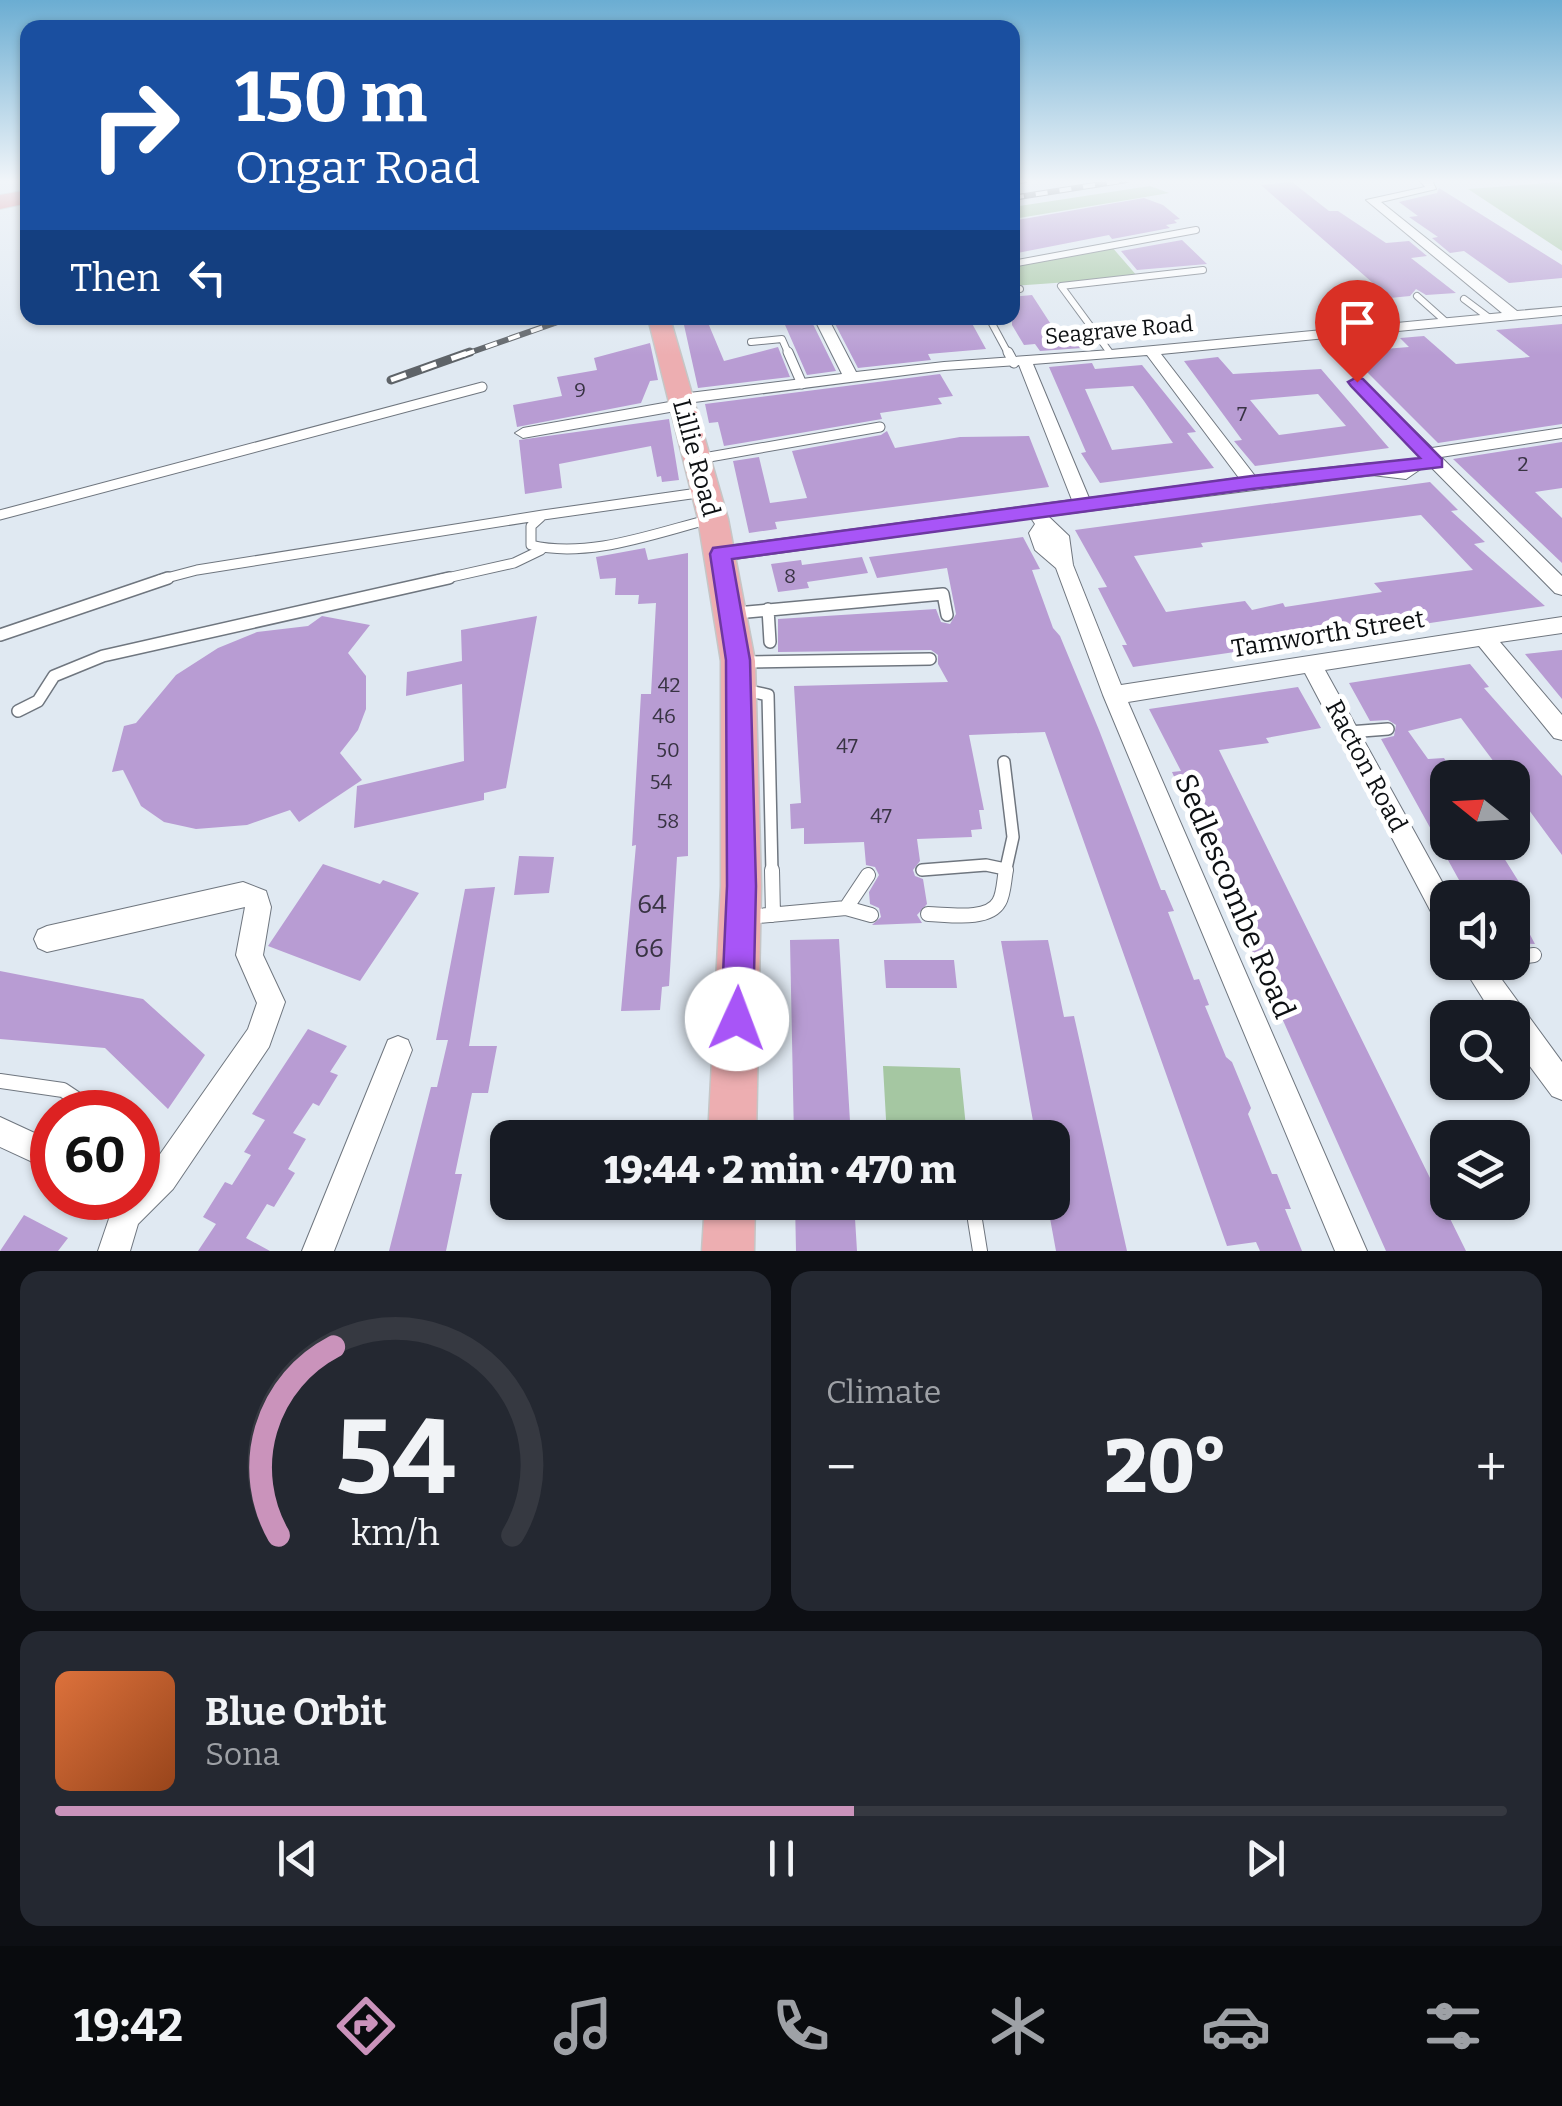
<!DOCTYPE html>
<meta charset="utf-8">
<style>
body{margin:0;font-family:Bitter,serif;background:#242831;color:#f1f3f6;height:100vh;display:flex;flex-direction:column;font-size:38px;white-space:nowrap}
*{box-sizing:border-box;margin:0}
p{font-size:32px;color:#9ea1a6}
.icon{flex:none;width:55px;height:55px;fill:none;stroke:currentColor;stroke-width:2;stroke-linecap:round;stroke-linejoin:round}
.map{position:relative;height:1251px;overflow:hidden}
.side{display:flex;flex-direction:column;gap:20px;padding:20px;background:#0d0f14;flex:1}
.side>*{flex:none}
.banner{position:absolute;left:20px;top:20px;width:1000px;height:305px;border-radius:20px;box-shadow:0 2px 8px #0004;background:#1a4fa0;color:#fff;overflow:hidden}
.needle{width:65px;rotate:288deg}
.buttons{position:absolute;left:1430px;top:760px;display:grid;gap:20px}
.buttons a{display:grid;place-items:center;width:100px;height:100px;border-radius:20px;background:#171b24;box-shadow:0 2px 8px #0004;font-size:50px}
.speed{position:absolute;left:30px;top:1090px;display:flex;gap:20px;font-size:50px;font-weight:700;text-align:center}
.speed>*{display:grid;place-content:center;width:130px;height:130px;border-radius:50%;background:#171b24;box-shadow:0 2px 8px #0004;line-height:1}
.speed .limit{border:15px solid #d22;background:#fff;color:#111}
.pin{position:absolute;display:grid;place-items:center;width:85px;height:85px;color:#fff;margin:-102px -42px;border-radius:50% 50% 50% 0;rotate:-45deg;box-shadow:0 0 10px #0007}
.pin .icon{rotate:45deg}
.me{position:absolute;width:110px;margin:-55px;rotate:2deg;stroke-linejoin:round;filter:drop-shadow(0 0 8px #0008)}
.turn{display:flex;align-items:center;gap:35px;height:210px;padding:0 50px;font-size:45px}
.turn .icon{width:130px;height:130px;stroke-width:2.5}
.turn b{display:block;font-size:70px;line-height:85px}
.then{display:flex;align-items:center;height:95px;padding:0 50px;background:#0003;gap:20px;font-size:38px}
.big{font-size:75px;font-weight:800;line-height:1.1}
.side .widget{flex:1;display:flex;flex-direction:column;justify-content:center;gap:15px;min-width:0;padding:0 35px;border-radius:20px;background:#242831}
.side .dial{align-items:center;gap:0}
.dial svg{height:260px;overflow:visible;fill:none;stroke:#363941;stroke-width:7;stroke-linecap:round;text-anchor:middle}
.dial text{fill:#f1f3f6;stroke:none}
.song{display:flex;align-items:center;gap:30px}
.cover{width:120px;height:120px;border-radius:15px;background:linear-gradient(135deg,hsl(20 70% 55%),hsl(20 70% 35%))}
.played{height:10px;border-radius:5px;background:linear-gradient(90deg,#ca93bb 55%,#363941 55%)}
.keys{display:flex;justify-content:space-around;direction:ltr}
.heat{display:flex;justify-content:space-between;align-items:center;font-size:55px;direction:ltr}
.side .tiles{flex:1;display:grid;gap:20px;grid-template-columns:1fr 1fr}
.widget:last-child{grid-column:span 2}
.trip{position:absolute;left:490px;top:1120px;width:580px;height:100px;border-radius:20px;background:#171b24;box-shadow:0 2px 8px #0004;font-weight:800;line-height:100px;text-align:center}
.menu{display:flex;height:160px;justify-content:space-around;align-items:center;background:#090b0e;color:#9ea1a6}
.menu .icon{width:70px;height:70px}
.menu .on{color:#ca93bb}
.menu b{font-size:45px;color:#f1f3f6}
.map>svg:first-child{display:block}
.green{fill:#a5c7a2}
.building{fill:#b89cd3;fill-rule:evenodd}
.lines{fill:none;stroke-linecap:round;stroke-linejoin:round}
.lane-far3-casing{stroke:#6f767f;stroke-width:8}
.lane-far2-casing{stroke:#6f767f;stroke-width:11}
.lane-far1-casing{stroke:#6f767f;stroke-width:14}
.lane-casing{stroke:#6f767f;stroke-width:16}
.street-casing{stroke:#6f767f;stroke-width:2}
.primary-casing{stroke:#c5c6c6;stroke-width:3}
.highway-casing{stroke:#c5c6c6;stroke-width:2}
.lane-far3{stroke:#fff;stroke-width:6}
.lane-far2{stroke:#fff;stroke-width:9}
.lane-far1{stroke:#fff;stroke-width:11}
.lane{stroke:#fff;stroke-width:14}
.street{fill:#fff;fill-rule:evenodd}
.primary{fill:#edaeb1;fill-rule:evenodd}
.highway{fill:#e1787d;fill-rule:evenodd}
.rail-far1-casing{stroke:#5e6368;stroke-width:6}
.rail-casing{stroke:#5e6368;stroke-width:9}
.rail-far1{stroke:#fff;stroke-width:4;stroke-dasharray:12;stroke-linecap:butt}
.rail{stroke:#fff;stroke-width:5;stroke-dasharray:16;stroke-linecap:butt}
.route{fill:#a855f7;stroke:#6d37a1;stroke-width:2.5}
.labels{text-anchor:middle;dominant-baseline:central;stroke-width:10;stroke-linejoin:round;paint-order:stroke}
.number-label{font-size:20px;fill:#383343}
.far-street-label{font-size:22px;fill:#0d1013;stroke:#fff}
.street-label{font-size:25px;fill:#0d1013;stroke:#fff}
.near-number-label{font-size:25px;fill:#383343}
.near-street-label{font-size:30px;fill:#0d1013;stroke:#fff}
</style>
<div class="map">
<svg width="1562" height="1251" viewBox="0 0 1562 1251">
<rect width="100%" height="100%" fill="#e0e9f2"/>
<!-- green -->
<path class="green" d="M1562 182V251L1468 189Z
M1150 186 1169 193 1013 219V207Z
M1111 246 1138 277 1013 286 1012 267Z
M883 1066 960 1068 967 1137H887Z"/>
<!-- building -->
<path class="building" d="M1292 182 1329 211H1338L1386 243 1409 241 1427 256 1411 258 1456 293 1426 295 1416 289 1410 296 1390 298 1261 185Z
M1439 188 1562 265V278L1509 283 1464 251 1450 253 1432 238 1438 237 1409 217 1418 216 1399 202 1437 193Z
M1144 198 1163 205 1180 219 1174 220 1177 223 1166 225 1170 228 1112 239 1109 235 1012 254V221Z
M1182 240 1207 264 1137 270 1121 251Z
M1032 295 1054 329 1069 328 1082 348 1040 351 1035 344 1024 345 1012 325V297Z
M701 318H706L724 361 778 347 790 377 698 388 684 325Z
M782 318H810L836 371 807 375Z
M832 318H969L986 349 928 354 931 360 858 368Z
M1562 324V424L1438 443 1347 352 1409 347 1400 338 1424 336 1456 364 1530 357 1496 330Z
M650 343 658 380 650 381 641 403 517 427 513 405 562 396 557 377 597 370 594 358Z
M1218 357 1233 374 1321 369 1389 448 1255 466 1234 441 1242 440 1184 361ZM1318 394 1346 426 1279 435 1250 400Z
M1092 363 1095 369 1142 365 1196 432 1187 433 1214 468 1100 483 1081 453 1086 452 1049 367ZM1133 386 1144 401 1173 443 1112 450 1085 389Z
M940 374 953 396 938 398 942 404 880 413 882 419 724 446 718 422 709 423 705 404Z
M669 419 679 480 662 482 661 476 657 477 651 446 559 464 562 488 525 494 519 440Z
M887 431 895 448 960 437 1029 436 1049 487 775 522 777 529 749 533 733 461 759 457 770 503 807 498 792 451 881 435Z
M1562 442V488L1535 492 1562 518V563L1453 459Z
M1430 482 1458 510 1451 511 1485 542 1474 544 1545 606 1133 667 1122 645H1127L1098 588 1107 587 1075 530ZM1421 515 1473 570 1374 583 1382 592 1285 607 1283 603 1252 610 1245 601 1166 612 1134 556 1203 547 1201 543Z
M1023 537 1040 569 1032 570 1053 628 1060 636 1099 730 1161 890H1165L1174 911 1168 912 1194 980 1199 979 1209 1005 1205 1006 1226 1057 1232 1062 1251 1108 1248 1114 1272 1174H1277L1291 1209H1285L1302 1251H1260L1256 1242 1227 1246 1045 732 969 735 984 810H979L982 829 971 830 972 837 917 839 920 861 913 870 915 876 923 879 927 904 917 915 922 923 872 925 881 917 879 908 870 904 869 892 879 875 875 867 866 865 864 842 804 844V828L791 829 790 804 801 803 794 686 948 682 938 664V655L931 650 778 652V619L936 609 941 622 950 624 956 614 947 568 877 578 869 557Z
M645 548 648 560 688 553V856L677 857 669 986 662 987 660 1010 621 1011 636 845 632 846 641 694H651L656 603 638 604 639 595H615L616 578 600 579 596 557Z
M862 557 868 573 807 582 809 588 778 592 771 564 801 560 802 565Z
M322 616 370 625 348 653 366 676V709L358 730 340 753 362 780 299 822 290 810 247 825 196 829 164 822 141 806 123 770 112 772 124 726 136 723 176 675 218 648 257 632 308 626Z
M537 616 506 788 484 793V800L354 828 357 786 464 761 462 684 406 696 407 672 462 661 461 630Z
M1562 650V699L1525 654Z
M1470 664 1489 687 1484 688 1562 776V855L1512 787V778H1506L1461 718 1408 731 1428 759 1444 758 1456 778H1448V842H1494L1529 898H1469L1381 739 1394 736 1396 725 1388 720 1370 721 1349 683Z
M1298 687 1321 728 1266 738 1269 743 1219 750 1466 1251H1386L1172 772 1181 771 1149 709Z
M519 856 554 857 549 893 514 895Z
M323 864 380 884 383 880 419 893 360 981 268 946Z
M495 887 469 1046H497L488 1093H472L455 1174H462L446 1251H389L431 1087H437L448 1040H436L465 889Z
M1512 901 1535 944 1512 943Z
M839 939 851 1138H794L790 940Z
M1048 940 1064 1017 1074 1016 1127 1251H1056L1047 1202H1052V1138H1036L1001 941Z
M884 960H954L957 988H886Z
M0 971 143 999 205 1055 168 1109 105 1048 0 1039Z
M308 1029 347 1046 330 1072 338 1075 319 1106 313 1103 293 1133 306 1139 288 1169 295 1173 274 1207 267 1204 246 1238 270 1251H198L216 1224 203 1217 225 1182 232 1185 251 1155 244 1152 265 1120 252 1114Z
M795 1202H854L857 1251H796Z
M24 1215 68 1238 58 1251H0Z"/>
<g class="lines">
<defs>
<path id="lane-far3" d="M1012 264 1196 230
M1012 290 1020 289
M1417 296 1445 321
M1464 299 1488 317
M989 318 1009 355
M751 342 782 339 789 355
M1111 354 1061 286 1203 270"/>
<path id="lane-far2" d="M788 352 802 384
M1008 352 1014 363
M698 459 880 427
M705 492 543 515 531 526V545C589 559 655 533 711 519
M0 515 482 387
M159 580 197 570 543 515
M438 580 514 563 541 550"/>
<path id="lane-far1" d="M768 609 770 642
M736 613 943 594 947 615
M0 635 168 578
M746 662 930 659
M745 690 768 695 772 873
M18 711 38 701 54 676 103 656 449 578
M1349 732 1388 729
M1004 762 1013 837 1005 873
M922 870 986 865 1005 869"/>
<path id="lane" d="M772 870 773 915
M846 908 868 875
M928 914C946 914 988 922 999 902 1004 894 1004 879 1006 870
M747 917 846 908 871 915
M1512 958 1534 955
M0 1081 63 1090 96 1112
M975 1220 980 1251"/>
<path id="street" d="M1419 180H1432L1436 189 1381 202 1517 311 1562 307V315L1161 354 1255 476 1372 463 1403 467 1414 460H1424L1352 386V380H1362L1432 448 1562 428V438L1441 457 1562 576V595L1555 593 1428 464 1406 479 1372 475 1048 516 1069 536 1073 565 1121 685 1562 617V633L1500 642 1562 715V740L1554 738 1479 646 1325 670 1451 898H1448V930L1439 927 1305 673 1128 702 1367 1251H1335L1103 695 1056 568 1035 550 1029 533 1035 524 1031 518 720 561 711 554 720 547 1072 500 1019 365 944 370 687 403V408L681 410 523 438 515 433 523 428 675 401V396L681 394 842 374 814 318H828L856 372 944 362 1111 350 1502 313 1366 200 1425 187ZM1147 355 1239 478 1089 498 1033 364Z
M243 882 266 891 271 907 263 955 285 1002 269 1047 173 1189 138 1224 130 1251H98L114 1204 120 1198H138V1181L151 1167 248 1029 257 1003 236 955 245 907 47 952 38 948 34 939 38 930 47 926Z
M1460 962H1489L1562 1062V1100L1552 1096 1512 1042V1018H1495Z
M398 1036 408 1040 412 1050 334 1251H302L388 1040Z
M0 1117 52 1141V1171L0 1147Z"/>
<path id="primary" d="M648 318H670L728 519 755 661 761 886 756 1138H708L721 886V661L698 519Z
M705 1202H755L754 1251H702Z"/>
<path id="highway" d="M28 190V203L0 209V195Z"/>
</defs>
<!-- lane-far3 casing -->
<use href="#lane-far3" class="lane-far3-casing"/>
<!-- lane-far2 casing -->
<use href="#lane-far2" class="lane-far2-casing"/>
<!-- lane-far1 casing -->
<use href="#lane-far1" class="lane-far1-casing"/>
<!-- lane casing -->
<use href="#lane" class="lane-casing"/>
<!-- street casing -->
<use href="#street" class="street-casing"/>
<!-- primary casing -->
<use href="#primary" class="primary-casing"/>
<!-- highway casing -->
<use href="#highway" class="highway-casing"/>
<!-- lane-far3 -->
<use href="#lane-far3" class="lane-far3"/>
<!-- lane-far2 -->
<use href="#lane-far2" class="lane-far2"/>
<!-- lane-far1 -->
<use href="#lane-far1" class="lane-far1"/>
<!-- lane -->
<use href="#lane" class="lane"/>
<!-- street -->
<use href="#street" class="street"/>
<!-- primary -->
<use href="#primary" class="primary"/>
<!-- highway -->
<use href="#highway" class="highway"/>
<defs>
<path id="rail-far1" d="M1012 182 1026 180
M1012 198 1127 180
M463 355 569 318"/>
<path id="rail" d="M391 380 470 352"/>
</defs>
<!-- rail-far1 casing -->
<use href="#rail-far1" class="rail-far1-casing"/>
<!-- rail casing -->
<use href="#rail" class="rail-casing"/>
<!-- rail-far1 -->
<use href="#rail-far1" class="rail-far1"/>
<!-- rail -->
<use href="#rail" class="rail"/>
</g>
<!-- sky -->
<linearGradient id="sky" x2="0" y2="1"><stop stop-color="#6badd2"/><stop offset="0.51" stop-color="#f1f5f9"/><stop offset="1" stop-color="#f1f5f9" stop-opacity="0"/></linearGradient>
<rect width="1562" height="355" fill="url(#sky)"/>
<!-- route -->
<path class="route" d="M1357 377 1363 379 1442 459V467L1252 489 732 559 750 660 756 886 753 1019 748 1030 737 1034 726 1030 721 1019 727 886 726 660 710 554 713 548 1252 476 1420 458 1351 386 1348 382Z"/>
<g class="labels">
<!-- number labels -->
<g class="number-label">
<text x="580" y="390">9</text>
<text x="1242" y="414">7</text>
<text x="1523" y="464">2</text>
<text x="790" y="576">8</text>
<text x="669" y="685">42</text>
<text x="664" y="716">46</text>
<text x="847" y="746">47</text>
<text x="668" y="750">50</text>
<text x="661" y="782">54</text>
<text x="881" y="816">47</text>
<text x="668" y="821">58</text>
</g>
<!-- far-street labels -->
<g class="far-street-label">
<text transform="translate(1119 330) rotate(-5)">Seagrave Road</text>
</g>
<!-- street labels -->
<g class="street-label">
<text transform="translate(696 458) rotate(75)">Lillie Road</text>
<text transform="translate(1328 634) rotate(-9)">Tamworth Street</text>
<text transform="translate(1366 766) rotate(62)">Racton Road</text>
</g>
<!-- near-number labels -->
<g class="near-number-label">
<text x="652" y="905">64</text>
<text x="649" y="949">66</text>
</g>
<!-- near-street labels -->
<g class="near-street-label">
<text transform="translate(1235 896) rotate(67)">Sedlescombe Road</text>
</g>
</g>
</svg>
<div class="buttons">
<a><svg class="needle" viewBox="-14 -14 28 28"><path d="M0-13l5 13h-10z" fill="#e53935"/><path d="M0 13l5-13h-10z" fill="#9ea1a6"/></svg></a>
<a><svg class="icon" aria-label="sound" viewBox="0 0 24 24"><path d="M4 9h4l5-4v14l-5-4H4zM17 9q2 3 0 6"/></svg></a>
<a><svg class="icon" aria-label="search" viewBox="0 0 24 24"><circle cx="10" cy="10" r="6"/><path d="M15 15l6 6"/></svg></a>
<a><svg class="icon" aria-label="layers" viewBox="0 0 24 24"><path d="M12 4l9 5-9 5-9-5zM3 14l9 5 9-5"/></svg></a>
</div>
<div class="speed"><div class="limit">60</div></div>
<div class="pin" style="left:1357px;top:382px;background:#d93025"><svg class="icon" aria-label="arrive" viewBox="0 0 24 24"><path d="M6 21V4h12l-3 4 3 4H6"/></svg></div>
<svg class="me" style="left:737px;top:1019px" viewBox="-20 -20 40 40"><circle r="19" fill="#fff"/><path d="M0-13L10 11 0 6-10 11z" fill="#a855f7"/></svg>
<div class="trip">19:44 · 2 min · 470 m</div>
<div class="banner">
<div class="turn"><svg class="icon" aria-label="right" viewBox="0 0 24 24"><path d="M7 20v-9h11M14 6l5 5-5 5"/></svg><div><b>150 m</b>Ongar Road</div></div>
<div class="then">Then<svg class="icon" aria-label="left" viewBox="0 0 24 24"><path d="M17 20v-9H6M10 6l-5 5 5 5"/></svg></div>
</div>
</div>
<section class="side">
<div class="tiles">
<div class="widget dial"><svg viewBox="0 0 100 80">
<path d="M14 69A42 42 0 1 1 86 69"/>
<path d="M14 69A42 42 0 0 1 31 11" stroke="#ca93bb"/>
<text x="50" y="56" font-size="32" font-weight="700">54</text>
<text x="50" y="72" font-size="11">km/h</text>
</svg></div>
<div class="widget"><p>Climate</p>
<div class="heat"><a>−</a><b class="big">20°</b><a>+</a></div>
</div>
<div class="widget">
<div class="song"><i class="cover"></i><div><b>Blue Orbit</b><p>Sona</p></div></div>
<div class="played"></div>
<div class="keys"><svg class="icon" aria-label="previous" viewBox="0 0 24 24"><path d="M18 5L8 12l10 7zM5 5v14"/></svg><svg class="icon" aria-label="pause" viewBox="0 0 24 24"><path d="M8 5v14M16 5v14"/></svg><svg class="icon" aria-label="next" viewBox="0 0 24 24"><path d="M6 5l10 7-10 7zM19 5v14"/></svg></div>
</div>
</div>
</section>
<nav class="menu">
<b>19:42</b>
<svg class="icon on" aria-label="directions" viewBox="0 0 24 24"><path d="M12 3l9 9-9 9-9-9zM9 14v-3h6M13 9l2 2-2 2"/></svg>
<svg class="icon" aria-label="music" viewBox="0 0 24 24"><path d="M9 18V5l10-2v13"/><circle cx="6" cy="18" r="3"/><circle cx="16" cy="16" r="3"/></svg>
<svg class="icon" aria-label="phone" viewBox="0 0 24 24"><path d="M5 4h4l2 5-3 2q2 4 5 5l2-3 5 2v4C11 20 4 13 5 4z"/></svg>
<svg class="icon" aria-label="climate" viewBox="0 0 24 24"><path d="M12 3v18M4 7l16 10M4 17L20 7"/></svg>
<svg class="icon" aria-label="car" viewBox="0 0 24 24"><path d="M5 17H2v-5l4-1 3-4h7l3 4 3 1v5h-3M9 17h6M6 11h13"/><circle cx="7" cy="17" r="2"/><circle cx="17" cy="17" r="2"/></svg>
<svg class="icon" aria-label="filters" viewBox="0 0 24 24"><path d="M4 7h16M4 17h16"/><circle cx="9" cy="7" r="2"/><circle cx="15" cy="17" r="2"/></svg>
</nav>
